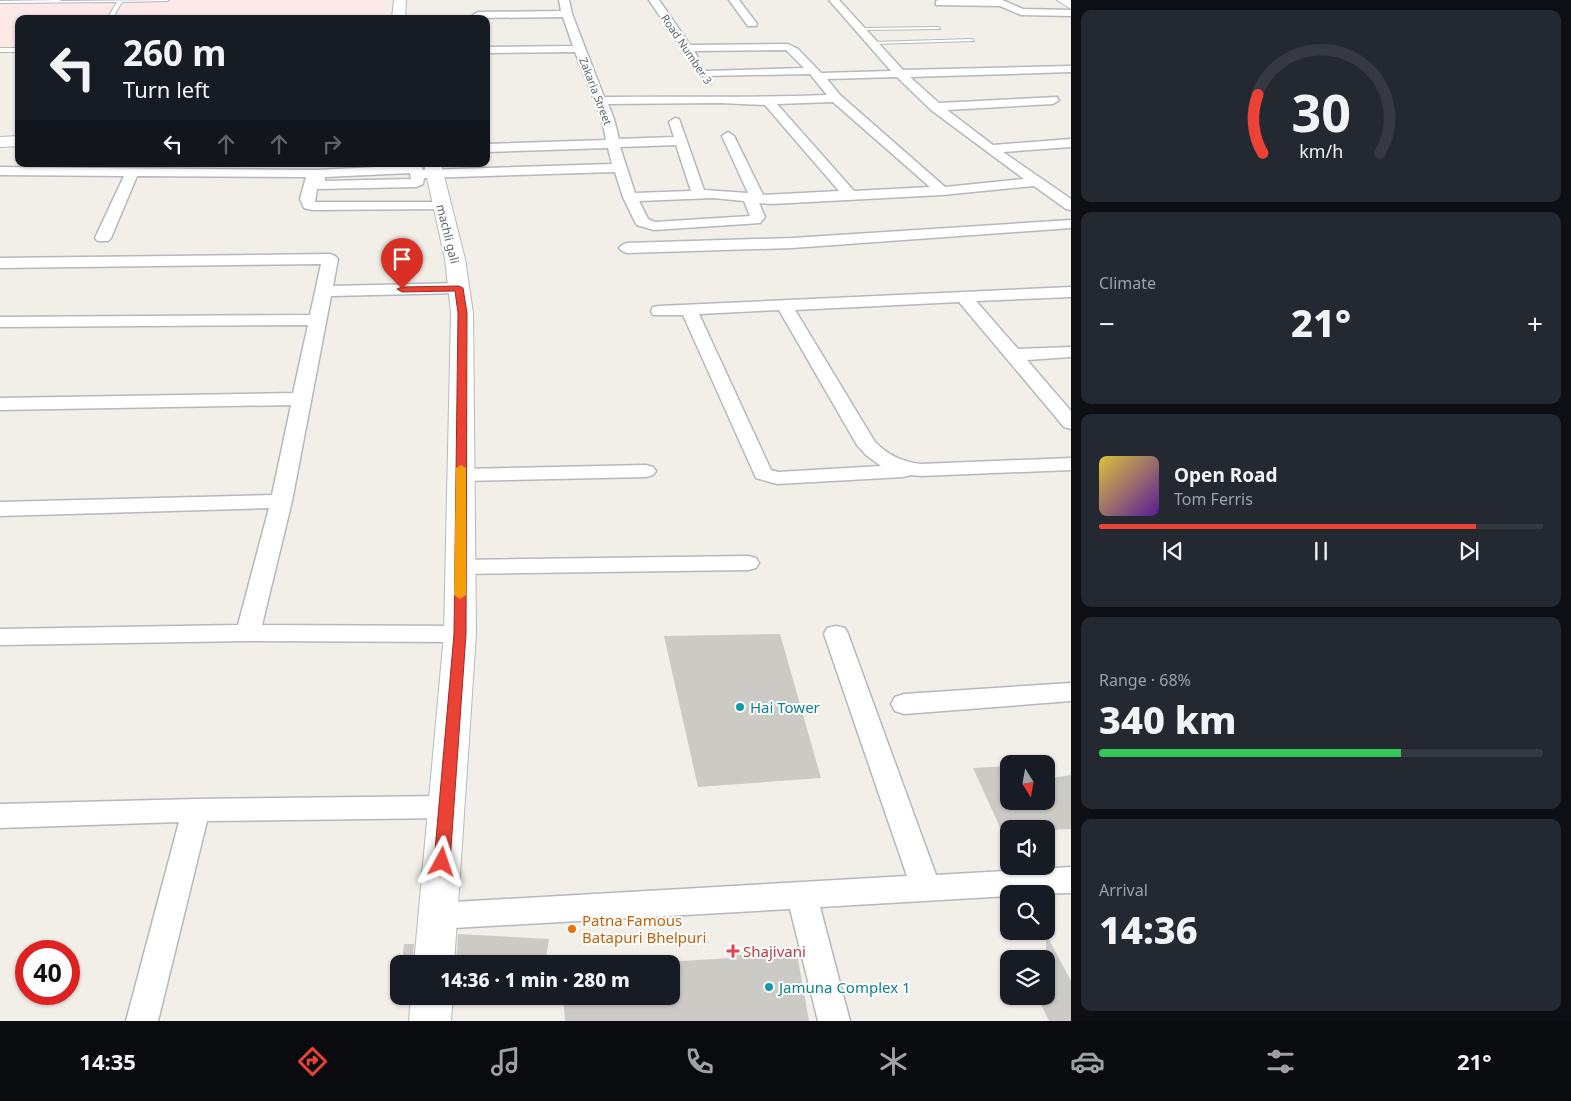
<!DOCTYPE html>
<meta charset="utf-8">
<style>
body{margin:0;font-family:"Noto Sans",sans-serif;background:#242831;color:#f1f3f6;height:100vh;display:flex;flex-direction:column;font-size:19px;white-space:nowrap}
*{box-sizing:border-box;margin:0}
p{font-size:16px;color:#9ea1a6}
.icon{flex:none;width:28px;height:28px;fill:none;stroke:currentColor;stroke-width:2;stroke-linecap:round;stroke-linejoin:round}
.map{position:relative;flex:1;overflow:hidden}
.sheet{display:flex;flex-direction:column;gap:10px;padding:10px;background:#0d0f14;width:500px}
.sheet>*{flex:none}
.guide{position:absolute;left:15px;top:15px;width:475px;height:152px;border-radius:10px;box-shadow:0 1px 4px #0004;background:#171b24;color:#f1f3f6;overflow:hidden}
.needle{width:32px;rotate:169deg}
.fabs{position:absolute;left:1000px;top:755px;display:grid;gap:10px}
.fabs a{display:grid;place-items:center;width:55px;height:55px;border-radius:10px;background:#171b24;box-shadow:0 1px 4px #0004;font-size:25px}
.speed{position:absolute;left:15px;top:940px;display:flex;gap:10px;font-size:25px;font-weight:700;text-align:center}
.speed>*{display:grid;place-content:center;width:65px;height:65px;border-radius:50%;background:#171b24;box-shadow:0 1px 4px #0004;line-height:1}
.speed .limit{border:8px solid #d22;background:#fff;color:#111}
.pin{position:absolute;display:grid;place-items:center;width:42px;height:42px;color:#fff;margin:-51px -21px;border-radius:50% 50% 50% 0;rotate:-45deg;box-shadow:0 0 5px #0007}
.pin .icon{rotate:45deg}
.me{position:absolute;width:55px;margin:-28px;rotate:5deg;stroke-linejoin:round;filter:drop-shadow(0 0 4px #0008)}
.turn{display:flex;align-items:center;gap:18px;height:105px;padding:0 25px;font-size:22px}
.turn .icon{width:65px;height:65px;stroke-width:2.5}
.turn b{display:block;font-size:35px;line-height:42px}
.lanes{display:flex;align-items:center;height:48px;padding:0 25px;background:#0003;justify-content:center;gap:25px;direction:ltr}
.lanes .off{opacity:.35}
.big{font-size:38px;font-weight:800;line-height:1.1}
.sheet .card{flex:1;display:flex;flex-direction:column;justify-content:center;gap:8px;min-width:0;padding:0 18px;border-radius:10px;background:#242831}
.sheet .dial{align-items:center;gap:0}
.dial svg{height:130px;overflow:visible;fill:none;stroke:#363941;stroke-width:7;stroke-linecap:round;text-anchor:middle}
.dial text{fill:#f1f3f6;stroke:none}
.song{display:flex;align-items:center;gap:15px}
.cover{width:60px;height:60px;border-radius:8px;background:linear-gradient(135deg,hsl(50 70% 55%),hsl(270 70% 35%))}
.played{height:5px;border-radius:2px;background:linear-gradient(90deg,#ea4335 85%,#363941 85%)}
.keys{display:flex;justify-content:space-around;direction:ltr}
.heat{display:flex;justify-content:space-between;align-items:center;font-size:28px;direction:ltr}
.charge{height:8px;border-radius:4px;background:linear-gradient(90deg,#34c759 68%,#363941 0)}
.trip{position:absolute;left:390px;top:955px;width:290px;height:50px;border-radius:10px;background:#171b24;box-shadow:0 1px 4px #0004;font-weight:800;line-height:50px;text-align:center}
.menu{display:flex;height:80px;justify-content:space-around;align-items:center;background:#090b0e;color:#9ea1a6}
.menu .icon{width:35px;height:35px}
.menu .selected{color:#ea4335}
.menu b{font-size:22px;color:#f1f3f6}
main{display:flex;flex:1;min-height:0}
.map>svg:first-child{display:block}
.medical{fill:#fce8e6}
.building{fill:#cccac5}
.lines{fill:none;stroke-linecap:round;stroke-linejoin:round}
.lane-casing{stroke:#b5b8bc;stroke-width:2}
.street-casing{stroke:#b5b8bc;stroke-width:3}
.secondary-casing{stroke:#b6babf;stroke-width:2}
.lane{fill:#fff;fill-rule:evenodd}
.street{fill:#fff;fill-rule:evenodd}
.secondary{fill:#fff;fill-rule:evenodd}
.route{fill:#ea4335;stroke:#982c22}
.slow{fill:#f59e0b}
.culture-dot{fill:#0f9aa8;stroke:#fff;stroke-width:2}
.food-dot{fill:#e8710a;stroke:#fff;stroke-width:2}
.health-dot{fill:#e0444e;stroke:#fff;stroke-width:2}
.labels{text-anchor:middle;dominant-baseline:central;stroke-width:4;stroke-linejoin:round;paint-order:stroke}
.far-street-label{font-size:11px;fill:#5f6368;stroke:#fff}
.street-label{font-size:12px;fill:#5f6368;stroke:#fff}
.near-culture-label{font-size:15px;fill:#0d838f;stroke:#fff;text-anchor:start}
.near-food-label{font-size:15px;fill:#c56008;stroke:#fff;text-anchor:start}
.near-health-label{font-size:15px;fill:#be3a42;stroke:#fff;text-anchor:start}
</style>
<main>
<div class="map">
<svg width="1071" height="1021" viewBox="0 0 1071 1021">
<rect width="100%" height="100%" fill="#f1efe8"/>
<!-- medical -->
<path class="medical" d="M0 0H384L382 19H19V48H0Z"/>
<!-- building -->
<path class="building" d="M780 634 821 778 698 787 664 636Z
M1009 766V801H1046V779L1071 775V829L1050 830 1046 821 1009 825V847L973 768Z
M458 934 549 939 545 964H456Z
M1046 934 1071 981V1021H1049L1037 996H1046Z
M404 944H414L412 964H402Z
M796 948 809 1021H565L563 996H671V964H635L730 958 729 953Z
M625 956 626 964H560V960Z"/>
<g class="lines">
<defs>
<path id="lane" d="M60 0 61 1 169 0 167 1 122 2 112 19H107L117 2 0 3V1Z
M938 27 940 29 861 30 859 29 861 28Z
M972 39 974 41 873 44 871 43 873 42Z
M0 48H19V52H0Z"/>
<path id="street" d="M559 0H569L572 14 604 97C679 96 753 98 827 95L810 74 701 76 699 74 701 72 705 71 804 68 786 50 694 51 699 59 694 62 690 61 649 0H659L690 45 788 44 798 49 821 73 891 71 829 0H839L903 70 1071 66V72L910 77 939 103 1057 97 1059 100 1053 104 947 110 993 145 1071 139V147L1003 152 1071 199V210L1066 209 1034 186 942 195 771 204 759 203 765 217 760 223 654 230 637 225 635 222 623 197 615 172 424 178 423 184 416 187 317 189 315 202H446L448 205 446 208 441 209 312 210 304 208 300 199 306 177 137 176 111 238 108 241H98L95 238 124 176 0 175V167L317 170 416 165 421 166 423 170 612 164 608 148 486 152V144L606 140 602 119 575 52 486 53V47L573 46 563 17 478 18 473 15 478 12 561 11ZM897 77 931 110 1024 179 945 187 840 95 827 79ZM833 102 930 187 854 191 777 104ZM720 103 765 105 839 191 763 195 734 136 728 132 722 136 748 193 704 190 679 119 675 118 669 122 674 137 619 139 614 119 608 104ZM676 145 691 191 635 193 620 147ZM410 173 411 179 325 181V177ZM713 198 744 201 750 216 655 222 648 219 639 201Z
M729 0H739L757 24 756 26H748Z
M939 0H1002L1023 9 1071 10V16L1021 15 1000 6 936 5V1Z
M1071 220V228L792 248 627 253 622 251 619 248 622 245 627 243 792 238Z
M330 254 335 256 338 259 333 286 459 283 465 285 467 288 465 291 459 293 331 296 292 501 262 625 460 626 469 628 472 634 469 640 460 642 248 641 0 645V629L238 625 269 508 0 516V502L272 495 291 405 0 410V398L293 393 308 325 0 327V317L310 315 321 264 0 268V258Z
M1071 287V297L976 301 1018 349 1071 347V357L1027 360 1071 411V429L1064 427 959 302 795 310 875 442C888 455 902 462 921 464L1071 458V470L921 476 911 475 903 477 777 484 756 478 683 315H653L651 311 653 307 659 306ZM779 310 857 445 866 455 881 466 778 472 771 470 699 314Z
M646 465 653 467 656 471 653 475 646 477 461 481 454 479 451 475 454 471 461 469Z
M748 556 756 558 759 563 756 568 748 570 460 574 452 572 449 567 452 562 460 560Z
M836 626 845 628 848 634 936 875 1071 867V893L1009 894V896L820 907 850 1021H818L790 909 437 929 426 926 422 916 426 906 437 903 907 876 824 634 827 628Z
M1071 683V701L904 714 895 711 891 704 895 697 904 694Z
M446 796 456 799 460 807 456 815 446 818 207 821 158 1021H126L179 822 0 828V804L196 799Z"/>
<path id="secondary" d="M394 0H406L405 19H392Z
M1057 0H1071V9Z
M19 136V146L0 147V137Z
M424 164H441L465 259 473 313 476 634 454 964H414L444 634 451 313 445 259Z
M411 996H453L451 1021H409Z"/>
</defs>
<!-- lane casing -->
<use href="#lane" class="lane-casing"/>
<!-- street casing -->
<use href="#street" class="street-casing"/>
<!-- secondary casing -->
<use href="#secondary" class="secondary-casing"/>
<!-- lane -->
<use href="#lane" class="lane"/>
<!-- street -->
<use href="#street" class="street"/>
<!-- secondary -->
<use href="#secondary" class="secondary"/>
</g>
<!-- route -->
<path class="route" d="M459 286 463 288 467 313 466 634 450 862 447 866 442 868 436 866 434 862 454 634 458 313 455 291 402 292 397 289 402 287Z"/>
<!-- slow -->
<path class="slow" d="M461 465 466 468V595L460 599 454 595 456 468Z"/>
<!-- markers -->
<g class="culture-dot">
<circle cx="740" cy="707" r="5"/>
<circle cx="769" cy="987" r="5"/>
</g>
<circle class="food-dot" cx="572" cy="929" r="5"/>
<path class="health-dot" d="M730.5 943.5h5v5h5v5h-5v5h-5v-5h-5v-5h5z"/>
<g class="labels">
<!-- far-street labels -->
<g class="far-street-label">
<text transform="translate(687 49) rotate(56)">Road Number 3</text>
<text transform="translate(596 91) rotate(69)">Zakaria Street</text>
</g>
<!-- street labels -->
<g class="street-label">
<text transform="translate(448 234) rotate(76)">machli gali</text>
</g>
<!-- near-culture labels -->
<g class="near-culture-label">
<text x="750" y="707">Hai Tower</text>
<text x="779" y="987">Jamuna Complex 1</text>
</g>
<!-- near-food labels -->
<g class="near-food-label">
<text x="582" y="920">Patna Famous<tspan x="582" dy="17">Batapuri Bhelpuri</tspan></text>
</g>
<!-- near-health labels -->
<g class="near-health-label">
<text x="743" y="951">Shajivani</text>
</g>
</g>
</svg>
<div class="fabs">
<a><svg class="needle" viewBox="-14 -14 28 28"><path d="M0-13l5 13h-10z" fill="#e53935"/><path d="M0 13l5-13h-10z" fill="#9ea1a6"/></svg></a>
<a><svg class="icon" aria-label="sound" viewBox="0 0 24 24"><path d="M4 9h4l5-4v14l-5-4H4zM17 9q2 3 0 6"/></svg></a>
<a><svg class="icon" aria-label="search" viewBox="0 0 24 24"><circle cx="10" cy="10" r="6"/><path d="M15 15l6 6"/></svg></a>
<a><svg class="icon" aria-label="layers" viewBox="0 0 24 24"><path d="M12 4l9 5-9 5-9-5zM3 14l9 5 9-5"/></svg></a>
</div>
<div class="speed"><div class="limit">40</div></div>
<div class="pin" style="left:402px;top:289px;background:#d93025"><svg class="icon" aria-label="arrive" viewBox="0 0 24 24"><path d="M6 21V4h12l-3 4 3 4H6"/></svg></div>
<svg class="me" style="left:442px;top:862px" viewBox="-20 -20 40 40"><path d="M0-17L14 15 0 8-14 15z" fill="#ea4335" stroke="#fff" stroke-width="4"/></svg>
<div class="trip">14:36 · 1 min · 280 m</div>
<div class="guide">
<div class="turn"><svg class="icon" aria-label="left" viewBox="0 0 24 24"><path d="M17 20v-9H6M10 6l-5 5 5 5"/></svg><div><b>260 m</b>Turn left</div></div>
<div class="lanes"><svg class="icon" aria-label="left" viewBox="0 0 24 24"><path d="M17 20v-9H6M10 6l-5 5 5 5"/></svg><svg class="icon off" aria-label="ahead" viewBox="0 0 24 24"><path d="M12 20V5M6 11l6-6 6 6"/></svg><svg class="icon off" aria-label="ahead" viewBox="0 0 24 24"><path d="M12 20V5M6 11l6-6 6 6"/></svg><svg class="icon off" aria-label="right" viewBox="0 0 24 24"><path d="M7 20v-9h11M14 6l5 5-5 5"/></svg></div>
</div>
</div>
<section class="sheet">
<div class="card dial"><svg viewBox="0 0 100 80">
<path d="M14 69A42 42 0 1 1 86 69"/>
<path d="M14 69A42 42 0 0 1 11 33" stroke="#ea4335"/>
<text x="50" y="56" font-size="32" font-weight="700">30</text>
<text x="50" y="72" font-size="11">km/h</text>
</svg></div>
<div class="card"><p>Climate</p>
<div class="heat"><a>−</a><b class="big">21°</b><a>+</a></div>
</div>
<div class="card">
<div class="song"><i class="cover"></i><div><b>Open Road</b><p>Tom Ferris</p></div></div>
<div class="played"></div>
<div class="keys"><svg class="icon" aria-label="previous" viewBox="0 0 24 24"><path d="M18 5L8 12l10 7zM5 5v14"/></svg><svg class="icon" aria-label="pause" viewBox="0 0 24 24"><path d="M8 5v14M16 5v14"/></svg><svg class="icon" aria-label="next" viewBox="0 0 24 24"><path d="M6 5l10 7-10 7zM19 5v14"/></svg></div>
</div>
<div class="card"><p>Range · 68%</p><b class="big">340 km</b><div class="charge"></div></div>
<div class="card"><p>Arrival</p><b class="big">14:36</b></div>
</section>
</main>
<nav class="menu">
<b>14:35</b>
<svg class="icon selected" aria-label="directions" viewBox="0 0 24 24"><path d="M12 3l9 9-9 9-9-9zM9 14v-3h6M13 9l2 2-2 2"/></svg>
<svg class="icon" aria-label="music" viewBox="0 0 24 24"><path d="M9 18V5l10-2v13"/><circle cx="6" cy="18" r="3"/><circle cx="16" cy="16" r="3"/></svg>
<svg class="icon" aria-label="phone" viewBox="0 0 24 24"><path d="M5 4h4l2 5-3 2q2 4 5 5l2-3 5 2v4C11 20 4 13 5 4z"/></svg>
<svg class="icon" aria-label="climate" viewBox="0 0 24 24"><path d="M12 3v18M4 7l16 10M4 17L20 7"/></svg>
<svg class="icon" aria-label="car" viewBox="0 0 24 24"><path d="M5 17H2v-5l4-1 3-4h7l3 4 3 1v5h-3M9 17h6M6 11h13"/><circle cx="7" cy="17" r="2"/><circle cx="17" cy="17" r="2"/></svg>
<svg class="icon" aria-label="filters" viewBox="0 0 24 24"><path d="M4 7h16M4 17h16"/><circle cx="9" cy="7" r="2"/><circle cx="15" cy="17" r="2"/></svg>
<b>21°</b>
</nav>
